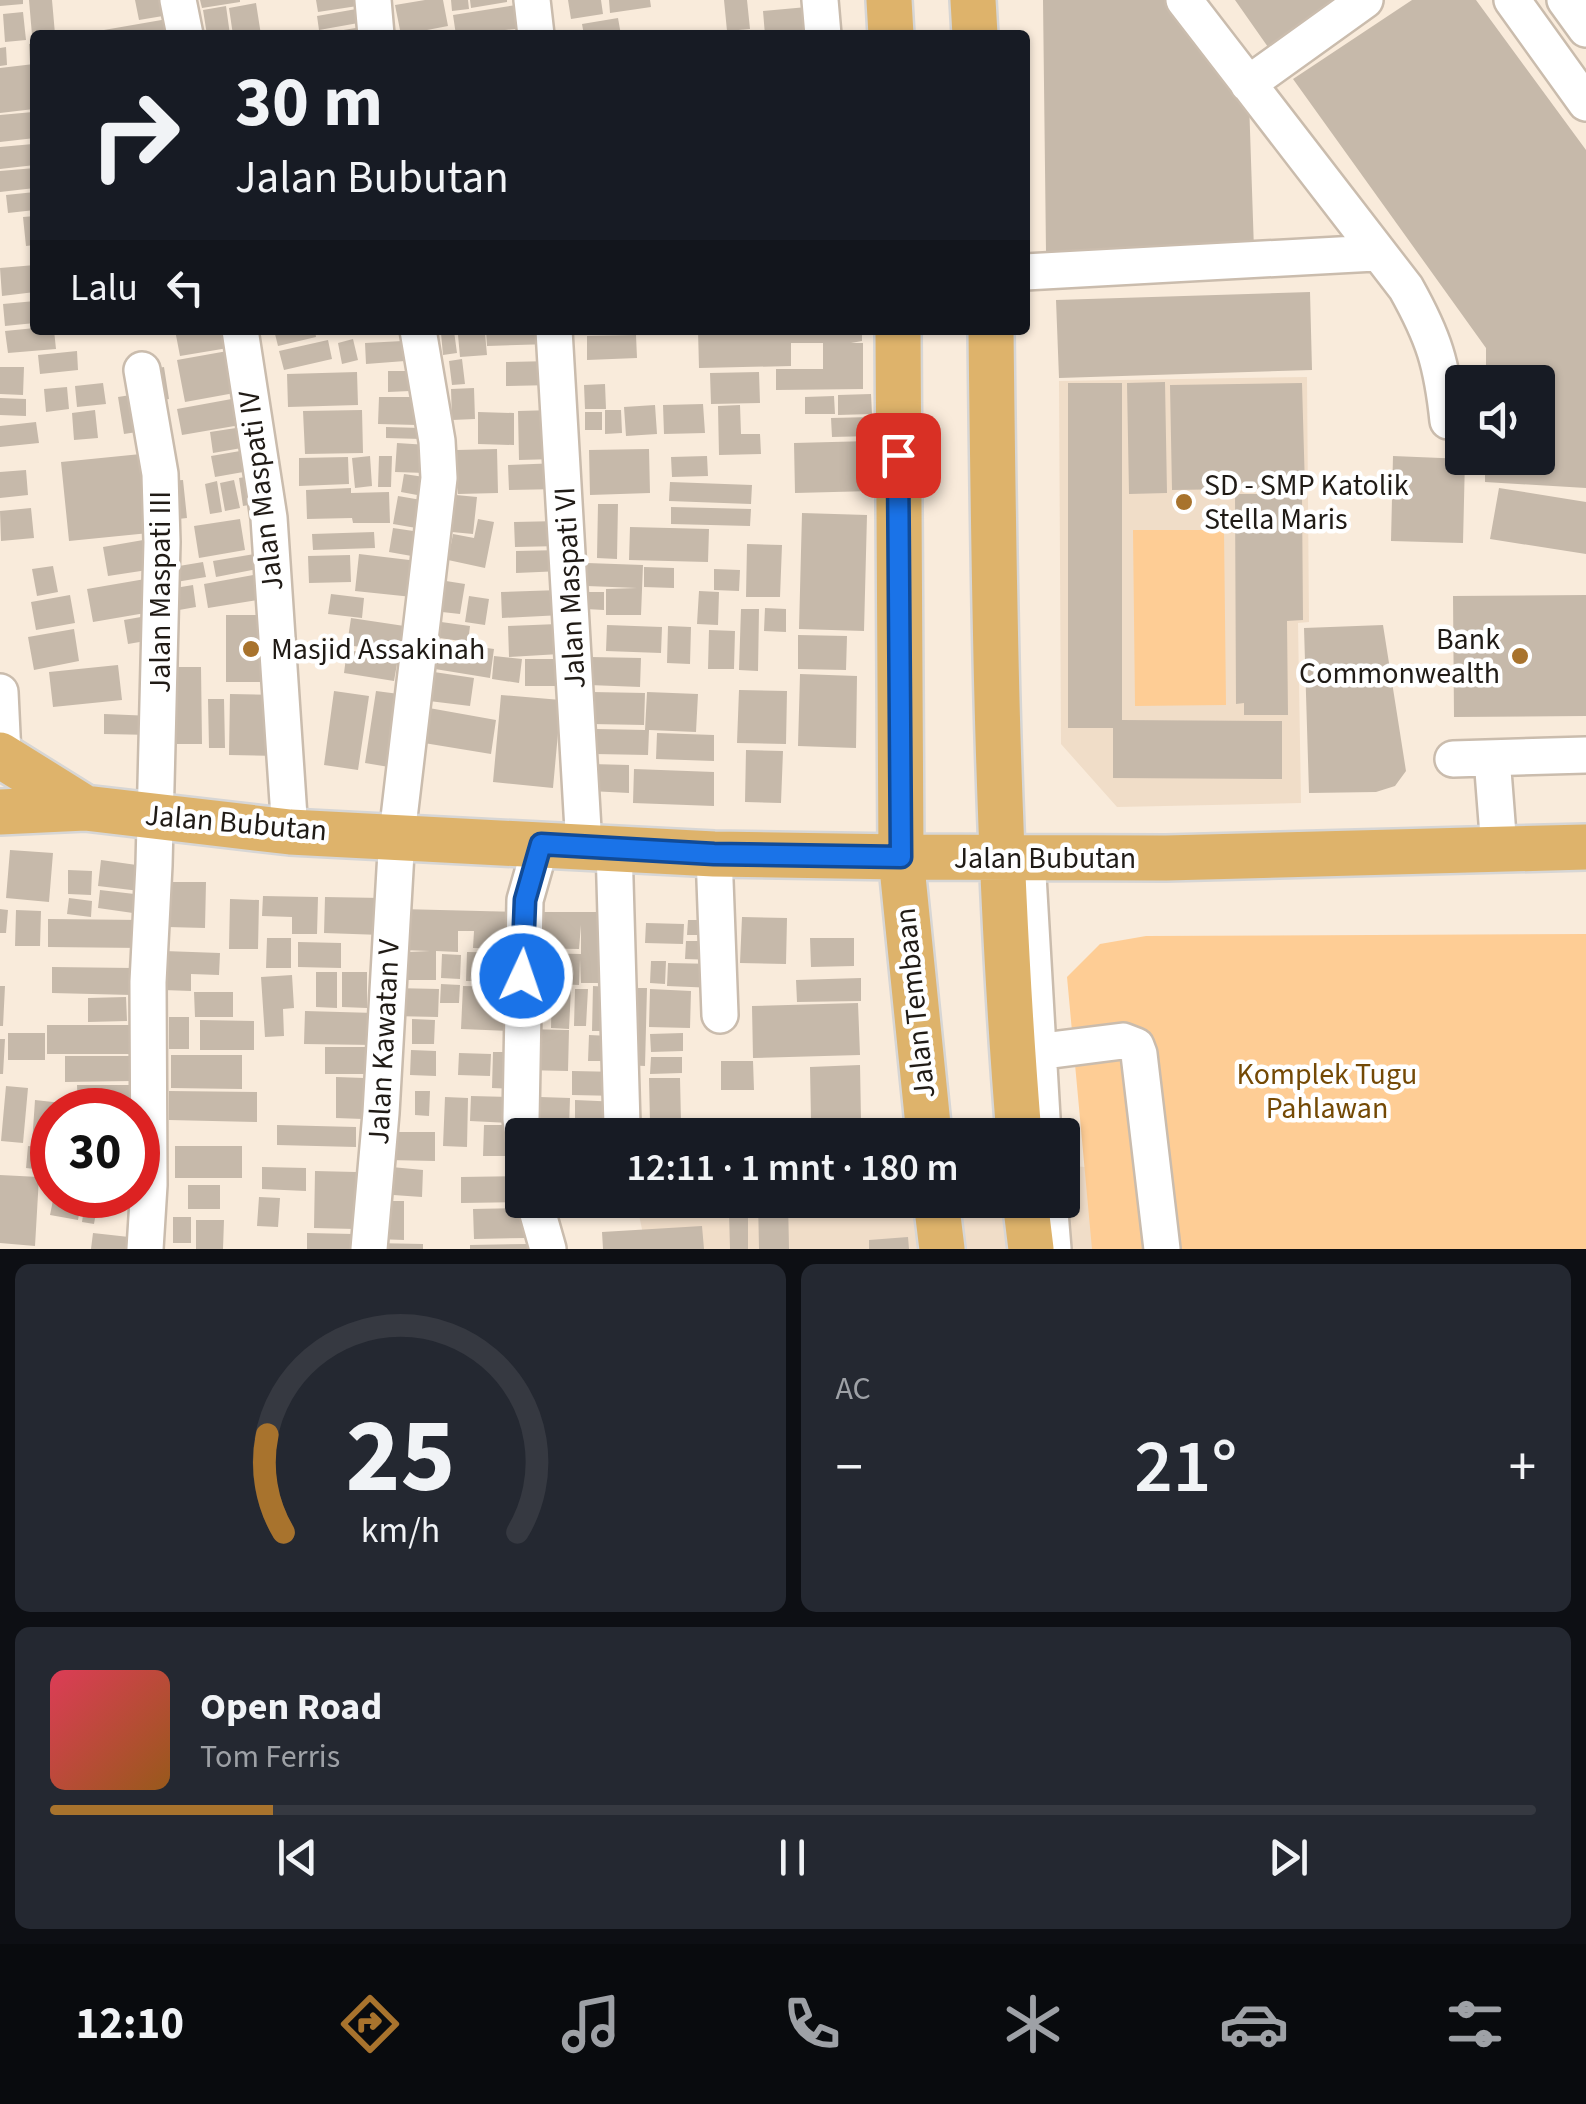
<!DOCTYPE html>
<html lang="id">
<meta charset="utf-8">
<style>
body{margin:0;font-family:"Source Sans 3",sans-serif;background:#242831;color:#f1f3f6;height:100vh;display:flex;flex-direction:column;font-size:38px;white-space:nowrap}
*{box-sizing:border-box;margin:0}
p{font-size:32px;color:#9ea1a6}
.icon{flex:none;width:55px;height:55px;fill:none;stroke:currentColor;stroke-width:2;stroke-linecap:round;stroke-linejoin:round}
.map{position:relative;height:1249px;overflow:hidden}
.side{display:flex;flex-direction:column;gap:15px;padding:15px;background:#0d0f14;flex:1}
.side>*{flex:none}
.hud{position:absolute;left:30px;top:30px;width:1000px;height:305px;border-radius:10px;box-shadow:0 2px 8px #0004;background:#171b24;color:#f1f3f6;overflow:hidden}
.buttons{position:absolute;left:1445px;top:365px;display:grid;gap:20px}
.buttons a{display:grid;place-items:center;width:110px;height:110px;border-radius:10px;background:#171b24;box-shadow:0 2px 8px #0004;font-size:50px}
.speed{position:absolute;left:30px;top:1088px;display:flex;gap:20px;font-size:50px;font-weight:700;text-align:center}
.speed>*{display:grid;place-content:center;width:130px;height:130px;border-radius:50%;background:#171b24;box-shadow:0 2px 8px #0004;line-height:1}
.speed .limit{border:15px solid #d22;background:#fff;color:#111}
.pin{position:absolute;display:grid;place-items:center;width:85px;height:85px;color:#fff;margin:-42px;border-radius:20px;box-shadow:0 5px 15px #0006}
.me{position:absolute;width:110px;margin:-55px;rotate:3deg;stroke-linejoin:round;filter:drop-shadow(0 0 8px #0008)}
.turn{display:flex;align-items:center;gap:35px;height:210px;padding:0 40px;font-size:45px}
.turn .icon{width:130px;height:130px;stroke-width:2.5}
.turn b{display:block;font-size:70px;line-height:85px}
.then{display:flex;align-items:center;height:95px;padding:0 40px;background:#0003;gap:20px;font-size:38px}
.big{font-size:75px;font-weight:600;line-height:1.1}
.side .card{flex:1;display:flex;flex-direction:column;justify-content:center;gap:15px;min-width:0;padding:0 35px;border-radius:15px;background:#242831}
.side .dial{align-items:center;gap:0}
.dial svg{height:260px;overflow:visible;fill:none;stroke:#363941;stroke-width:7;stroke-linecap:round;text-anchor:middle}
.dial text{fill:#f1f3f6;stroke:none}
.song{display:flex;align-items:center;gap:30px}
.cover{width:120px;height:120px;border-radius:15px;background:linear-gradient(135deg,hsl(350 70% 55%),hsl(30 70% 35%))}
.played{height:10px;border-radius:5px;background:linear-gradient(90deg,#a8732d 15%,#363941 15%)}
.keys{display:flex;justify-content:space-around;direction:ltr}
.heat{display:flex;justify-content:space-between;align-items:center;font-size:55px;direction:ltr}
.side .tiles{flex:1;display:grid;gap:15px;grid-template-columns:1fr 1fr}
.card:last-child{grid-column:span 2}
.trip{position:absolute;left:505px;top:1118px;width:575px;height:100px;border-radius:10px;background:#171b24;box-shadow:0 2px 8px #0004;font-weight:600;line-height:100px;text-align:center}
.tab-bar{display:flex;height:160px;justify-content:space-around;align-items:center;background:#090b0e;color:#9ea1a6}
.tab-bar .icon{width:70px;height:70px}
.tab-bar .selected{color:#a8732d}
.tab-bar b{font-size:45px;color:#f1f3f6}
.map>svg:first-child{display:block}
.built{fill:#f0ddc8}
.green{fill:#fecd95}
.building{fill:#c6b9aa}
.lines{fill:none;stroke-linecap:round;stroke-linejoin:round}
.minor-casing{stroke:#cabcad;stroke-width:40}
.major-casing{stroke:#d7d6d5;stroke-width:50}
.minor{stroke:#fff;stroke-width:35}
.major{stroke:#deb36b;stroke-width:45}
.route-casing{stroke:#114b97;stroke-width:25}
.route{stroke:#1a73e8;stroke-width:18}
.poi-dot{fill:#a8732d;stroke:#fff;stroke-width:4}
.labels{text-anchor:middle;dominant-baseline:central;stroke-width:9;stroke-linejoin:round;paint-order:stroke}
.poi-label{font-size:30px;fill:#201b16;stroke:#fff;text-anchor:start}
.street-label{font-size:30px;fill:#201b16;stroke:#fff}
.park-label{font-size:30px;fill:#744905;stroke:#fff}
</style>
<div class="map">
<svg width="1586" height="1249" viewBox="0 0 1586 1249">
<rect width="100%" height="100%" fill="#f9ebdb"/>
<!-- built -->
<path class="built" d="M1307 377 1309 622 1298 623 1301 803 1117 807 1061 744 1059 381Z
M622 1125 732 1135H624Z
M1063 1165 1586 1213V1249H646L636 1200H1062Z"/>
<!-- green -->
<path class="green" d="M1133 530H1224L1226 705 1135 706Z
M1586 934V1249H1092L1067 977 1100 944 1146 936Z"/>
<!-- building -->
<path class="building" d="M0 0H23V4L0 6Z
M29 0H52L55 34 32 35Z
M135 0H167L169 15 139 20Z
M200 0H240V2L202 8Z
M316 0H364V5L318 12Z
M425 0H443L448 26 401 35 395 5Z
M451 0H468L469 9 452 11Z
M470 0H507V2L471 8Z
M568 0H601L603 14 571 19Z
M609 0H650L651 7 610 13Z
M724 0H747L750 29 727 31Z
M1043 0H1171L1249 101 1254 250 1046 252Z
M1235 0H1358L1275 57Z
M1412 0H1476L1586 150V488L1485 482V458H1538V382H1486V348L1293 79Z
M256 3 261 35H233L229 8Z
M522 4 526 28 456 35 453 15Z
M226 6 230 35H207L203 10Z
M807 7 809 35H765L763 11Z
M362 8 364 22 319 30 317 16Z
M23 12 26 40 5 42 3 14Z
M173 18 175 31 150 35H105L104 30Z
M618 18 621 35H584L582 24Z
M368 26 369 35H326L325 33Z
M35 43V61L30 62 29 44Z
M6 47 7 65 0 66V48Z
M34 64V109L0 113V68Z
M33 112 35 138 0 142V115Z
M33 144 35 165 0 169V147Z
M35 168V188L0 192V171Z
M35 192V210L8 213 6 195Z
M35 216V245L26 246 23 217Z
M35 265V292L2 296 0 268Z
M1310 292 1312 370 1059 378 1056 300Z
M35 301V323L5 326 3 304Z
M35 328 54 330 56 349 8 353 5 331Z
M175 330H231L234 347 180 356Z
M274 330H315L316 337 278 346Z
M486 330H550L551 344 487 346Z
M698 330H862V341L851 343H863V389L776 390V369H823V343H791V366L699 368Z
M454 331 457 353 443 355 441 333Z
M485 333 487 355 460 357 458 335Z
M636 335 637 358 587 360V336Z
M353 339 358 360 342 364 338 343Z
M328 340 332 359 284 370 279 351Z
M403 341 405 361 366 364 365 343Z
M233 350 240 392 185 402 177 360Z
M77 351 78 370 40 374 38 355Z
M462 359 465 384 452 385 449 361Z
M552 361 553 385 506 386V362Z
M0 367H24L23 395 0 394Z
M164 367 169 399 151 402 145 370Z
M388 371H408L410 391 388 392Z
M357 372 358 405 288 407 287 374Z
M759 372 760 403 711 404 710 373Z
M1165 382 1167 493 1129 494 1127 383Z
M103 383 106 404 77 407 75 386Z
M1068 383H1122V720L1282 721V779L1113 778V728H1068Z
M1302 383 1305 488 1172 490 1170 385Z
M605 384 606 409H585L584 385Z
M67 387 69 409 46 412 44 389Z
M474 388 475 419 452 420 451 389Z
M143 393 150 430 124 434 118 397Z
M871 394 872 414 838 415V395Z
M248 396 252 423 182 435 177 409Z
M834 396 835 414H805V397Z
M379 397H417V425L378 424Z
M0 398 26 399V416L0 415Z
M703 404 705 433 664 434 663 405Z
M655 405 657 434 626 436 624 407Z
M740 405 741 434H760L761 454 719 455 718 406Z
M95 410 98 438 74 440 72 413Z
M362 410 363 453 305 454 303 411Z
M554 410 555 459 519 460 518 411Z
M605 410H621L622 433 605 434Z
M478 412 514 413V445L478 444Z
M585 412H602V430H585Z
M872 417V436L832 437 831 418Z
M36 422 39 443 0 447V426Z
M249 426 253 446 213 453 210 432Z
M386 427 421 428V439L386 438Z
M870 441 872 491 795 493 794 443Z
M397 443 428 445 426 473 395 472Z
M497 449 498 493 458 494 457 450Z
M649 449 650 493 590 495 589 450Z
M246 450 249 471 215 477 211 456Z
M151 453 159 532 69 541 61 462Z
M370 456 372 486 355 488 352 458Z
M379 456H392L391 487H378Z
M707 456 708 476 672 477 671 457Z
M1393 456 1465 459 1463 543 1391 541Z
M348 457 349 484 299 486V458Z
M559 463 560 489 509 490 508 465Z
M26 470 28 495 0 498V472Z
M404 474 431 478 428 497 401 492Z
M257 475 261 503 243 506 239 478Z
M183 480 187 518 169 520 165 481Z
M234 480 240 508 225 511 220 483Z
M217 481 222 512 210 514 205 484Z
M670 482 752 485 751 504 669 501Z
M351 488V493L389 492 390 523H353L352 518 307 519 306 490Z
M1499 488 1586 502V554L1490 539Z
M1235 494H1302L1303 620 1287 621 1288 715H1244V703L1236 704Z
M456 495 477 497 473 534 452 532Z
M398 496 433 502 428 530 393 524Z
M598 504H618L617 559 597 558Z
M671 507 751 509 750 526 671 524Z
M31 508 34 538 1 541 0 511Z
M802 513 867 515 864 631 799 629Z
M240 519 245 550 199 558 194 526Z
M478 519 494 522 485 568 448 560 453 534 474 538Z
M560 521 561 546 515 547 514 522Z
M630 527 709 529 708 562 629 560Z
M393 528 427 533 423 558 389 552Z
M374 532 375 548 313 550 312 534Z
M149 539 154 569 108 576 103 547Z
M747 544 782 545 780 597H746Z
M561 550 562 571 516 573V551Z
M260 553 263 568 216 577 213 561Z
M359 554 426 562 422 598 355 591Z
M350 555 351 582 309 583 308 556Z
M203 562 206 577 176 582 173 567Z
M587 563 643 565 641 615H606V589L637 588 587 586Z
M53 566 58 592 37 596 32 569Z
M644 567 674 568V588L644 587Z
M714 569 740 570 739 591 714 590Z
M265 573 269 598 208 608 204 584Z
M151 578 157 611 93 622 87 589Z
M446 581 465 584 460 614 442 612Z
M193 585 196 607 179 610 175 588Z
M560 590 562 615 502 618 501 592Z
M699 591 719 592 718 625 697 624Z
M586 592H604V610L586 609Z
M331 594 364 598 362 618 328 614Z
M70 595 75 623 36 630 31 602Z
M1586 595V716L1454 717 1453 596Z
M469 596 489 599 485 625 465 622Z
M765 608 786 609V632L764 631Z
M741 609H759L758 671 739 670Z
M152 615 157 639 128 644 124 620Z
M226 615H275L276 682H226Z
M351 618 411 627 407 654 347 645Z
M434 621 470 626 468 642 432 637Z
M558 624 560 654 509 657 508 626Z
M607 625 662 627 661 653 606 651Z
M1383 625 1406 771 1395 786 1376 792 1309 793 1304 628Z
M668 626 691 627 690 664 667 663Z
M74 629 79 661 34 670 28 637Z
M709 630 735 631 734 669H708Z
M798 635 847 636 846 670 798 669Z
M438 641 494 649 490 678 435 669Z
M347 650 398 658 394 681 344 673Z
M494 656 522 659 519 683 492 679Z
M590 657 641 658 640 687 589 685Z
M525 659H561V686H525Z
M118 665 122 700 53 707 49 672Z
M174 667H201L202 744H174Z
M434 672 474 678 470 706 429 701Z
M800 674 857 676 856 748 798 746Z
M739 690 787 691 786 744 737 743Z
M334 691 369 696 358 770 324 765Z
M376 691 399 694 389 767 365 763Z
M592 692 645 693 644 725 591 724Z
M647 692 698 694 696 732 649 730 648 755 595 754 596 729 645 730Z
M230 694 280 695 279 756 229 755Z
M501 695 561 700 553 788 493 782Z
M208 699H224L225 748H209Z
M429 708 496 720 491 754 424 743Z
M104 714 153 716V735L104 734Z
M657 733 714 735V761L656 759Z
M746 750 783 751 781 803 745 802Z
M591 764 629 765V793L590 791Z
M634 769 714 772V806L633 803Z
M10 850 53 853 49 902 6 898Z
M101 860 151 867 148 892 98 886Z
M68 870 92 871 91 895 68 894Z
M170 882H206L205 928 168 927Z
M100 890 143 895 140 914 98 908Z
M263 896 318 897 317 934H292V917L262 916Z
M325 897 382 898V935L324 933Z
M69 898 92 901 91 917 67 914Z
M230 899 259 900 258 949H229Z
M0 909 8 910 6 933H0Z
M400 909 515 912 514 949 473 948 474 931H458V952L436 951V980H408V952L430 951 399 950Z
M16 910 41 911 40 946H15Z
M528 912H615V983H581L580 959 579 985 531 983V953L581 954V925L579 949 527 948Z
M742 917 787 918 786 964 740 963Z
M48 919 142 920V948L48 947Z
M688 920H715V935H687Z
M646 923 684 924 683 944 645 943Z
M267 938H291V968H266Z
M810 938H854V966L811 967Z
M686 941H715V960L685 959Z
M298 942 341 943V968L298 967Z
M164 951 220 953 219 975 191 974V991L163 990Z
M467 952 518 953V982L466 981Z
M442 954 461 955 460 979 441 978Z
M651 961H666L665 984 650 983Z
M668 963 716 964 715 988 667 986Z
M52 967 133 968 132 995 52 993Z
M316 972H337V1008L316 1007Z
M342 972H367V1008L342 1007Z
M292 975 294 1008 283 1009 284 1036 265 1037 261 977Z
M861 978V1001L797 1002 796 980Z
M441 984 460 985 459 1003H440Z
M0 986H5L3 1026H0Z
M463 986 514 987 513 1031 461 1029Z
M593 986 611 987 610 1031H592Z
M393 988 439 989 438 1017 392 1016Z
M552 988H571L569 1029 551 1028Z
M625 988H647L645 1066 624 1065Z
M575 989H588L586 1026H574Z
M650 989 691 991 690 1028 649 1027Z
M194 992H233V1017H195Z
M126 997 127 1021 88 1022V998Z
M858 1003 860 1055 753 1058 752 1006Z
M305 1011 375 1013 374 1045 304 1044Z
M169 1017H189V1049H169Z
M412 1019 435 1020 434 1044H412Z
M200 1020 254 1021V1050H200Z
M47 1025H130V1054H47Z
M524 1029 569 1030 568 1071 523 1070Z
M8 1033H45V1060H8Z
M683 1033V1051L651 1052 650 1034Z
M589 1035 610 1036 609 1061H588Z
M0 1039H5L3 1074H0Z
M325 1047H367L366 1074H325Z
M411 1050 436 1051V1076L410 1075Z
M493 1052H513V1089L492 1088Z
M459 1053 491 1054 490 1076 458 1075Z
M171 1055H242V1089L171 1088Z
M65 1056H132V1081L65 1082Z
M651 1057H682V1073L650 1074Z
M721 1061H753L754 1090H721Z
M860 1065 861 1120H811L810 1067Z
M572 1071 620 1072 619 1096 572 1095Z
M336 1077 364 1078 363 1119 336 1118Z
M649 1078H680L681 1122 650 1123Z
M77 1085H144L138 1110H78Z
M6 1086 28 1088 23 1143 1 1141Z
M169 1091 257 1092V1122L169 1120Z
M415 1091H430L429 1116 415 1115Z
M471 1096 512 1097 511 1123 470 1121Z
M445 1097 468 1098 467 1147 443 1146Z
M540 1097 570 1098 569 1128H539Z
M35 1100 62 1103 61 1110H52V1146L32 1144Z
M575 1100 620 1102 619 1127 575 1126Z
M861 1124V1135H746V1126Z
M277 1125 356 1127V1147L277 1145Z
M484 1125H515V1156H483Z
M389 1132H435V1161L388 1160Z
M28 1146 52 1149V1171L26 1168Z
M175 1146H242V1178H175Z
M381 1166 423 1170 422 1197 379 1194Z
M262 1167 306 1168V1191L262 1189Z
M315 1171 356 1172 355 1229 314 1228Z
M0 1175 39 1177 35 1246 0 1243Z
M519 1176V1202L461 1203V1177Z
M188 1185H220V1209H188Z
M54 1195H83L78 1220 50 1215Z
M86 1195H99L94 1224 82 1222Z
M259 1197 280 1198 278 1227 257 1226Z
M758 1200H788L789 1249H759Z
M800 1200H855V1213H800Z
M378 1201H404V1240L377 1239Z
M527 1208V1238L474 1239 473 1209Z
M748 1211V1249H730L729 1212Z
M173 1217H191V1243H173Z
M196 1220H224L223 1249H196Z
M702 1226 704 1249H603L602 1232Z
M93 1233 138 1238 137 1249H91Z
M307 1233 353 1234V1249H307Z
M908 1237 909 1249H869V1240Z
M374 1243 423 1244V1249H373Z
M529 1244V1249H470V1245Z"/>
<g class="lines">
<defs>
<path id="minor" d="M178 0 185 35
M373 0 376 35
M532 0 536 35
M820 0 823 35
M1184 0 1406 288C1434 338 1442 364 1448 421
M1512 0 1586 103
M1565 0 1586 29
M1248 84 1365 0
M1025 272 1375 253
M240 330 269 518 290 832
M554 330 584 847
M142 370 160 474 162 542 154 865 148 982 149 1185 145 1249
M0 692 3 756
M1492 758 1499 848
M1453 759 1586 755
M614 846 622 1125
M714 854 720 1015
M1027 858 1043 1135
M1012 1055 1123 1041 1136 1046 1139 1054 1162 1249
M523 1135 521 1119 525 900 541 844
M534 1200 548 1249
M1049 1200 1053 1249
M369 1249 381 1113 397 835 439 478 437 441 418 330"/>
<path id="major" d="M889 0 891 35
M973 0 975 35
M898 330 901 857 929 1135
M991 330C994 599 997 867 1019 1135
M0 755 85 808 290 832 714 854 901 857 1166 858 1586 847
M0 812 85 808
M936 1200 942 1249
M1025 1200 1031 1249"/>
</defs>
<!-- minor casing -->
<use href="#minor" class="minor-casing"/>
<!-- major casing -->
<use href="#major" class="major-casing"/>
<!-- minor -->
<use href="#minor" class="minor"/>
<!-- major -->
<use href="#major" class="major"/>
</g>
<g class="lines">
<defs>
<path id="route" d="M522 976 525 900 541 844 714 854 901 857 898 455"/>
</defs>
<!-- route casing -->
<use href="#route" class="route-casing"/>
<!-- route -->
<use href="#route" class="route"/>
</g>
<!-- markers -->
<g class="poi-dot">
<circle cx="1184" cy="502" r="10"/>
<circle cx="251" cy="649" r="10"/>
<circle cx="1520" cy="656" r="10"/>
</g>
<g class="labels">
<!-- poi labels -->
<g class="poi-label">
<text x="1204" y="485">SD - SMP Katolik<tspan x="1204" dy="34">Stella Maris</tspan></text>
<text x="1500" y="639" text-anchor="end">Bank<tspan x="1500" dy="34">Commonwealth</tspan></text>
<text x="271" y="649">Masjid Assakinah</text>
</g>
<!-- street labels -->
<g class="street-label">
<text transform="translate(261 491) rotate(-97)">Jalan Maspati IV</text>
<text transform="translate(570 588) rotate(-93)">Jalan Maspati VI</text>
<text transform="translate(160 592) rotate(-90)">Jalan Maspati III</text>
<text transform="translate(236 823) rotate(5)">Jalan Bubutan</text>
<text x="1045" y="858">Jalan Bubutan</text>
<text transform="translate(915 1003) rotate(-96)">Jalan Tembaan</text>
<text transform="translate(384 1042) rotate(-87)">Jalan Kawatan V</text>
</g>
<!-- park labels -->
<g class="park-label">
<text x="1327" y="1074">Komplek Tugu<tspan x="1327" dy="34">Pahlawan</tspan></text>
</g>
</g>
</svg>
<div class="buttons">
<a><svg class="icon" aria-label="sound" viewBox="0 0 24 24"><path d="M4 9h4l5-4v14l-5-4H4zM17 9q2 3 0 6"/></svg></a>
</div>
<div class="speed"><div class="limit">30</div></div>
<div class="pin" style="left:898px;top:455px;background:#d93025"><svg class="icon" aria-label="arrive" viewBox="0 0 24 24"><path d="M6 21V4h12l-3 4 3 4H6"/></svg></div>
<svg class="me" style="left:522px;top:976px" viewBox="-20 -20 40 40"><circle r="17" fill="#1a73e8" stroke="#fff" stroke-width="3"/><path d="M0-11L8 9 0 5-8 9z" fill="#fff"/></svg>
<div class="trip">12:11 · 1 mnt · 180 m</div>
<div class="hud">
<div class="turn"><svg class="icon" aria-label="right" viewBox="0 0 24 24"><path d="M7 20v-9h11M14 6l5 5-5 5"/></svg><div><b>30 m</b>Jalan Bubutan</div></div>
<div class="then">Lalu<svg class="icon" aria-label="left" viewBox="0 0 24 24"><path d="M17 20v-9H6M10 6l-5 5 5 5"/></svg></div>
</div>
</div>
<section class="side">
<div class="tiles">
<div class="card dial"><svg viewBox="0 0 100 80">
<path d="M14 69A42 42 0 1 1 86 69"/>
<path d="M14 69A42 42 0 0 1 9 39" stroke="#a8732d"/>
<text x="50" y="56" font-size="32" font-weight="700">25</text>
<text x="50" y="72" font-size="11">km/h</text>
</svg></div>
<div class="card"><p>AC</p>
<div class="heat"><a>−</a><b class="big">21°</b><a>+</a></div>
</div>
<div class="card">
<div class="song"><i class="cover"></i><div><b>Open Road</b><p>Tom Ferris</p></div></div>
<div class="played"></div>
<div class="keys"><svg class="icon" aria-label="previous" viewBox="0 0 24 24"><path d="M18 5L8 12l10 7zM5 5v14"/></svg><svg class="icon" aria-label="pause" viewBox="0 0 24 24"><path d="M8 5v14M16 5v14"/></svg><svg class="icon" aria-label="next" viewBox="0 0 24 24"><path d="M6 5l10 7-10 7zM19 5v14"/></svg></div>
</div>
</div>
</section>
<nav class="tab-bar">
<b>12:10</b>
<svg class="icon selected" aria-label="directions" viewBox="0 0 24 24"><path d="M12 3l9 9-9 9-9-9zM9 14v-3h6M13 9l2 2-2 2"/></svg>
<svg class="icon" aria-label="music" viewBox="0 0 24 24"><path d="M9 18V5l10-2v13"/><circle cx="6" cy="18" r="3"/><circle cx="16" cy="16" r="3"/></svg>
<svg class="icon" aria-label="phone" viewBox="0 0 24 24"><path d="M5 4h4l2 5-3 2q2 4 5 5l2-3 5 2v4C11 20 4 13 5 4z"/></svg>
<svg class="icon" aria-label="climate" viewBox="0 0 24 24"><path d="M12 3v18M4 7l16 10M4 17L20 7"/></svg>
<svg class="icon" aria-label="car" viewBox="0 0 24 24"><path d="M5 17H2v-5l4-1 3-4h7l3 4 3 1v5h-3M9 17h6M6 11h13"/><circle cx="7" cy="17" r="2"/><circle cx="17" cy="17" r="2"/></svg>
<svg class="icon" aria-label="filters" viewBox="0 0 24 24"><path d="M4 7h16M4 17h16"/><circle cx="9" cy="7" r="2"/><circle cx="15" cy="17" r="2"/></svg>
</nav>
